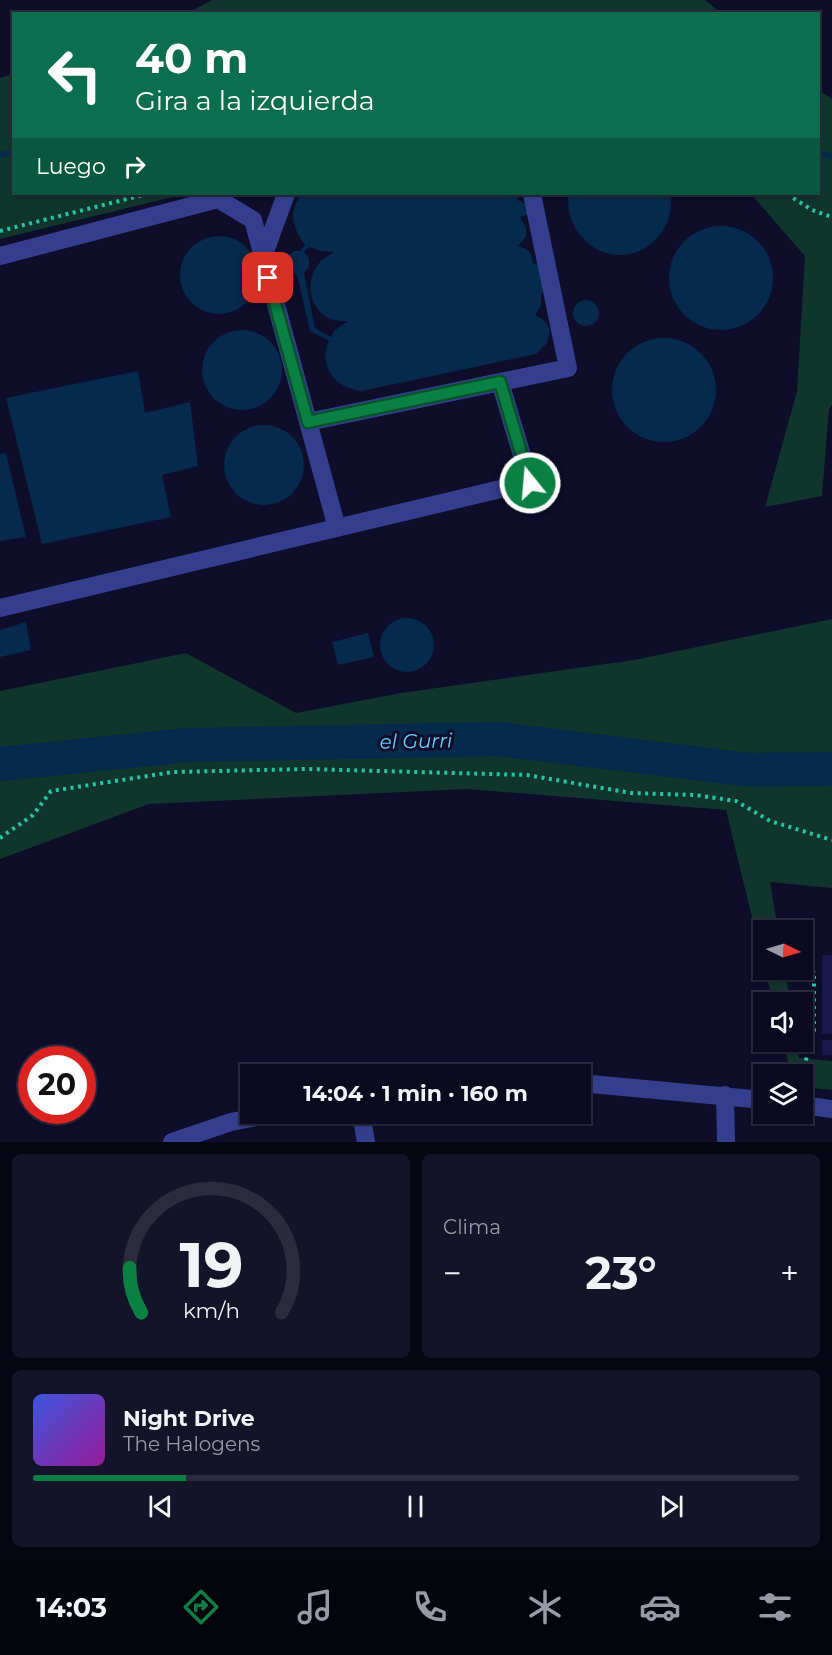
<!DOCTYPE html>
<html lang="es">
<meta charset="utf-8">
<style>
body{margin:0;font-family:Montserrat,sans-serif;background:#131329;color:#f1f3f6;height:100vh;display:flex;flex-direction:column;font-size:22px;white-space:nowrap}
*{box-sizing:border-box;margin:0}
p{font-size:20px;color:#999aa5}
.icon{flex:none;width:33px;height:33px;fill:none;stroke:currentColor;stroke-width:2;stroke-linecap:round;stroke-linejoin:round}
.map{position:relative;height:1142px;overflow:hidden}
.panel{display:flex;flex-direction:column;gap:12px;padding:12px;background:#060612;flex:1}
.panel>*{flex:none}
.banner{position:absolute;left:12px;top:12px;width:808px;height:183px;border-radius:0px;box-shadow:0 2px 4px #0004,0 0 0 2px #2a2b3e;background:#0b6e4f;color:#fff;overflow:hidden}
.needle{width:39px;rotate:95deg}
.buttons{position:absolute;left:753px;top:920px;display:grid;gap:12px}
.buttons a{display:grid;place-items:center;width:60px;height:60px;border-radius:0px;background:#0a0a20;box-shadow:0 2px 4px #0004,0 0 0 2px #2a2b3e;font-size:30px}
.speed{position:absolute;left:18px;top:1046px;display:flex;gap:12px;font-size:30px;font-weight:700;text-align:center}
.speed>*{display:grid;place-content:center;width:78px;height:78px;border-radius:50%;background:#0a0a20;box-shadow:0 2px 4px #0004,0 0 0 2px #2a2b3e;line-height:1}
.speed .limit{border:9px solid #d22;background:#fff;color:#111}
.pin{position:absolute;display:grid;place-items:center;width:51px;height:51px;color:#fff;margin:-26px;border-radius:12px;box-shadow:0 3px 9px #0006}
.me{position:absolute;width:66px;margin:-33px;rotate:343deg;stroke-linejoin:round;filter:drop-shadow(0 0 4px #0008)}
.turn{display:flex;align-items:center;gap:21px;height:126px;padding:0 24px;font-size:27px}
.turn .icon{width:78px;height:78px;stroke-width:2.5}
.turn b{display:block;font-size:42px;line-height:51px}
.then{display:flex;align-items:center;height:57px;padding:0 24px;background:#0003;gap:12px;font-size:22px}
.big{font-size:45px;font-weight:700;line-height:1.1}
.panel .card{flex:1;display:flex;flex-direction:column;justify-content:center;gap:9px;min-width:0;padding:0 21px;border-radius:9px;background:#131329}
.panel .dial{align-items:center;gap:0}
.dial svg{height:156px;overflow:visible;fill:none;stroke:#2a2b3e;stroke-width:7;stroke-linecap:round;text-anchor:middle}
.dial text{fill:#f1f3f6;stroke:none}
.song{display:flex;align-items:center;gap:18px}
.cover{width:72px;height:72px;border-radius:9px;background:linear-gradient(135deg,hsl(230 70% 55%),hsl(300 70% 35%))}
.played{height:6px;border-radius:3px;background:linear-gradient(90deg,#0b8043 20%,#2a2b3e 20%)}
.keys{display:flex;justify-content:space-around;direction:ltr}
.heat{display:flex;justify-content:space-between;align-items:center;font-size:33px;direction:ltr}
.panel .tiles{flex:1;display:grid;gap:12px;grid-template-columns:1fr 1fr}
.card:last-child{grid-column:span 2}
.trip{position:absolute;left:240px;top:1064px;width:351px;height:60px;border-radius:0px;background:#0a0a20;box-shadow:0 2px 4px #0004,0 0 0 2px #2a2b3e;font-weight:700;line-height:60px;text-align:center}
.dock{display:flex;height:96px;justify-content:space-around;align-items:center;background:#04040d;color:#999aa5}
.dock .icon{width:42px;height:42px}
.dock .on{color:#0b8043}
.dock b{font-size:27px;color:#f1f3f6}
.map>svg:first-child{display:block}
.green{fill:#10352d}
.water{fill:#052a4c;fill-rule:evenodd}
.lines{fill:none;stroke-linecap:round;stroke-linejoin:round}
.stream{stroke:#052a4c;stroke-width:6}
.river{stroke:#052a4c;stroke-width:34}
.building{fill:#1a174d}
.path{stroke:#22c7a3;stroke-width:4;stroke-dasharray:3 4.5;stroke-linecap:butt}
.minor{stroke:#333f8e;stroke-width:18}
.route-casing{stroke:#07532c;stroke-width:15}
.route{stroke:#0b8043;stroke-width:10}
.labels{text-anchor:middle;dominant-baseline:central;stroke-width:6;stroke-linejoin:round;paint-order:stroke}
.water-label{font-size:20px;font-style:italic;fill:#64d0ff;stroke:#0e0d2a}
</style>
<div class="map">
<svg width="832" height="1142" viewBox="0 0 832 1142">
<rect width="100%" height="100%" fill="#0e0d2a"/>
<!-- green -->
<path class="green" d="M212 0H705L721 13H188Z
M13 74 14 194H185L0 239V78Z
M819 90 832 99V405L829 409 822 496 765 507 797 391 805 256 751 194H819Z
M832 619V888L770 882 778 930H764L763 963 726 810 467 789 149 804 0 859V691L186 653 296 713 401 693 634 660Z
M765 969H785L790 1002H773Z
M783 1041H796L799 1058 832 1061V1090L803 1087 802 1074H791Z"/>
<!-- water -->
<path class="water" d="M302 194H518V200L527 205 529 214 520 217 526 227V237L518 246C529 249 532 253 533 264L540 263 546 291 541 293V306L535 315 544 320 550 329 547 343 536 354 362 391C357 390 351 389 347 387 329 381 320 358 329 341L310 331 297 275 291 272 286 266 287 256 294 251H300L305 245C293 229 287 210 302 194ZM309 247 320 251 334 252C330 255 325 257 322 260 303 277 308 313 334 320 338 321 344 321 348 321L334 331 331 337 315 328 304 273 309 267V258L304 252Z
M569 194H670C676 225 651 256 618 255 587 254 564 223 569 194Z
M669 278a52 52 0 1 1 104 0a52 52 0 1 1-104 0Z
M180 275a39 39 0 1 1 78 0a39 39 0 1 1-78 0Z
M573 313a13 13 0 1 1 26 0a13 13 0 1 1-26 0Z
M202 370a40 40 0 1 1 80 0a40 40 0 1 1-80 0Z
M612 390a52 52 0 1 1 104 0a52 52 0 1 1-104 0Z
M138 371 145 413 190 402 198 466 162 475 171 517 42 544 6 398Z
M224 465a40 40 0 1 1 80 0a40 40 0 1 1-80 0Z
M6 453 26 537 0 541V454Z
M380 645a27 27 0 1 1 54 0a27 27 0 1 1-54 0Z
M26 622 31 650 0 657V630Z
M368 633 374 657 338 665 332 642Z"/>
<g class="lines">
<!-- stream -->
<path class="stream" d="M819 152 832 157
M0 155 14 152"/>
<!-- river -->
<path class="river" d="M0 764 189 745 498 739 750 770 832 769"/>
</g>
<!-- building -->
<path class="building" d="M822 955H832V1034H822Z
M822 1040H832V1055H822Z"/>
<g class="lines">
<!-- path -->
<path class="path" d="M787 194 812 210 832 217
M0 231 147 194
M0 838 33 815 51 791 173 772 306 769 527 775 631 793 695 795 736 801 770 821 832 840
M802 1075 814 1030V971"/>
<!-- minor -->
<path class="minor" d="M0 256 218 199 253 220 337 528
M263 257 286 194
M308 422 568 368 532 194
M0 608 530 482 500 382
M580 1083 764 1100
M725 1095 726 1142
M802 1105 832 1109
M361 1113 366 1142
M172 1142 231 1122 276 1113"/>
</g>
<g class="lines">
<defs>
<path id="route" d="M268 278 308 422 500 382 530 483"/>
</defs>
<!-- route casing -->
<use href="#route" class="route-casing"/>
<!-- route -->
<use href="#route" class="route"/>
</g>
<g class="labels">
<!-- water labels -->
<g class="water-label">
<text transform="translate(416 741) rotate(-1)">el Gurri</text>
</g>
</g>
</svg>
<div class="buttons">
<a><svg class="needle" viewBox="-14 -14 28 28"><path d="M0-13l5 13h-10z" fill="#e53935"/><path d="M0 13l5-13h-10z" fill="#999aa5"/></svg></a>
<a><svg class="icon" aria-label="sound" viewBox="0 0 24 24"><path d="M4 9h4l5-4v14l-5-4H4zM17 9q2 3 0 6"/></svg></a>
<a><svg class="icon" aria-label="layers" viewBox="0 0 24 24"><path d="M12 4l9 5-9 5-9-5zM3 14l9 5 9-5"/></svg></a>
</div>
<div class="speed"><div class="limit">20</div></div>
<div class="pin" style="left:268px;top:278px;background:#d93025"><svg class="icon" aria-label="arrive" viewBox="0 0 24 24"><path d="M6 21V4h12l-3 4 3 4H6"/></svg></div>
<svg class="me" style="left:530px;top:483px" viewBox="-20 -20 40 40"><circle r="17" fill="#0b8043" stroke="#fff" stroke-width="3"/><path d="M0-11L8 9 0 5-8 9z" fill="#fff"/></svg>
<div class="trip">14:04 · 1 min · 160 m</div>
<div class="banner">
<div class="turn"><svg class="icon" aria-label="left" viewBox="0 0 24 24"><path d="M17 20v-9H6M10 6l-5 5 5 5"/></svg><div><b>40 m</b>Gira a la izquierda</div></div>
<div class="then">Luego<svg class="icon" aria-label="right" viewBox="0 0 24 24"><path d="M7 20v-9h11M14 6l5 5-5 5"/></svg></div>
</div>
</div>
<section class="panel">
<div class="tiles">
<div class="card dial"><svg viewBox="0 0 100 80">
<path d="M14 69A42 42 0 1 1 86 69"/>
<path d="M14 69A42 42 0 0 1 8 46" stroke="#0b8043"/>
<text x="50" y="56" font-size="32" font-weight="700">19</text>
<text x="50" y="72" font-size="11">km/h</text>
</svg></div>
<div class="card"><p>Clima</p>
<div class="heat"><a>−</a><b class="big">23°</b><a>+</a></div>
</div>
<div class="card">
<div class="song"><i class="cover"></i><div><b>Night Drive</b><p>The Halogens</p></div></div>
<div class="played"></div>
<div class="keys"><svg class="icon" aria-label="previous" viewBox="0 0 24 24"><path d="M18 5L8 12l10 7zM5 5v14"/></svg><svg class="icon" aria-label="pause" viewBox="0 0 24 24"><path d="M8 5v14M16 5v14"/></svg><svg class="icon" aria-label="next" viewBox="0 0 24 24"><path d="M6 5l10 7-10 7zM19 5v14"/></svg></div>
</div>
</div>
</section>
<nav class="dock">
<b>14:03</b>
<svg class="icon on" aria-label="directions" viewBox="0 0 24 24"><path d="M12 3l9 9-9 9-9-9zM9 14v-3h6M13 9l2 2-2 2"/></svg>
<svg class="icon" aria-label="music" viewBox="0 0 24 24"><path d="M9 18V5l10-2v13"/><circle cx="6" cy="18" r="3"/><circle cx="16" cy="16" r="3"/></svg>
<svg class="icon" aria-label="phone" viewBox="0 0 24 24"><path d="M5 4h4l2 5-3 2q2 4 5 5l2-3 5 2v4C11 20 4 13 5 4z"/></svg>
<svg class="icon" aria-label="climate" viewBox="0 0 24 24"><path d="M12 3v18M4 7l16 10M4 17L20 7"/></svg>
<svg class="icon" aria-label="car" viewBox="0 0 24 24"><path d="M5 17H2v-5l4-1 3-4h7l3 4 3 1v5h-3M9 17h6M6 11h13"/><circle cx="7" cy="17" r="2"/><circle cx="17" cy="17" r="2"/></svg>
<svg class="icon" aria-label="filters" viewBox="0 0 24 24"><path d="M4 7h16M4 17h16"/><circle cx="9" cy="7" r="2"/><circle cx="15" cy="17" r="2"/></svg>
</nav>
